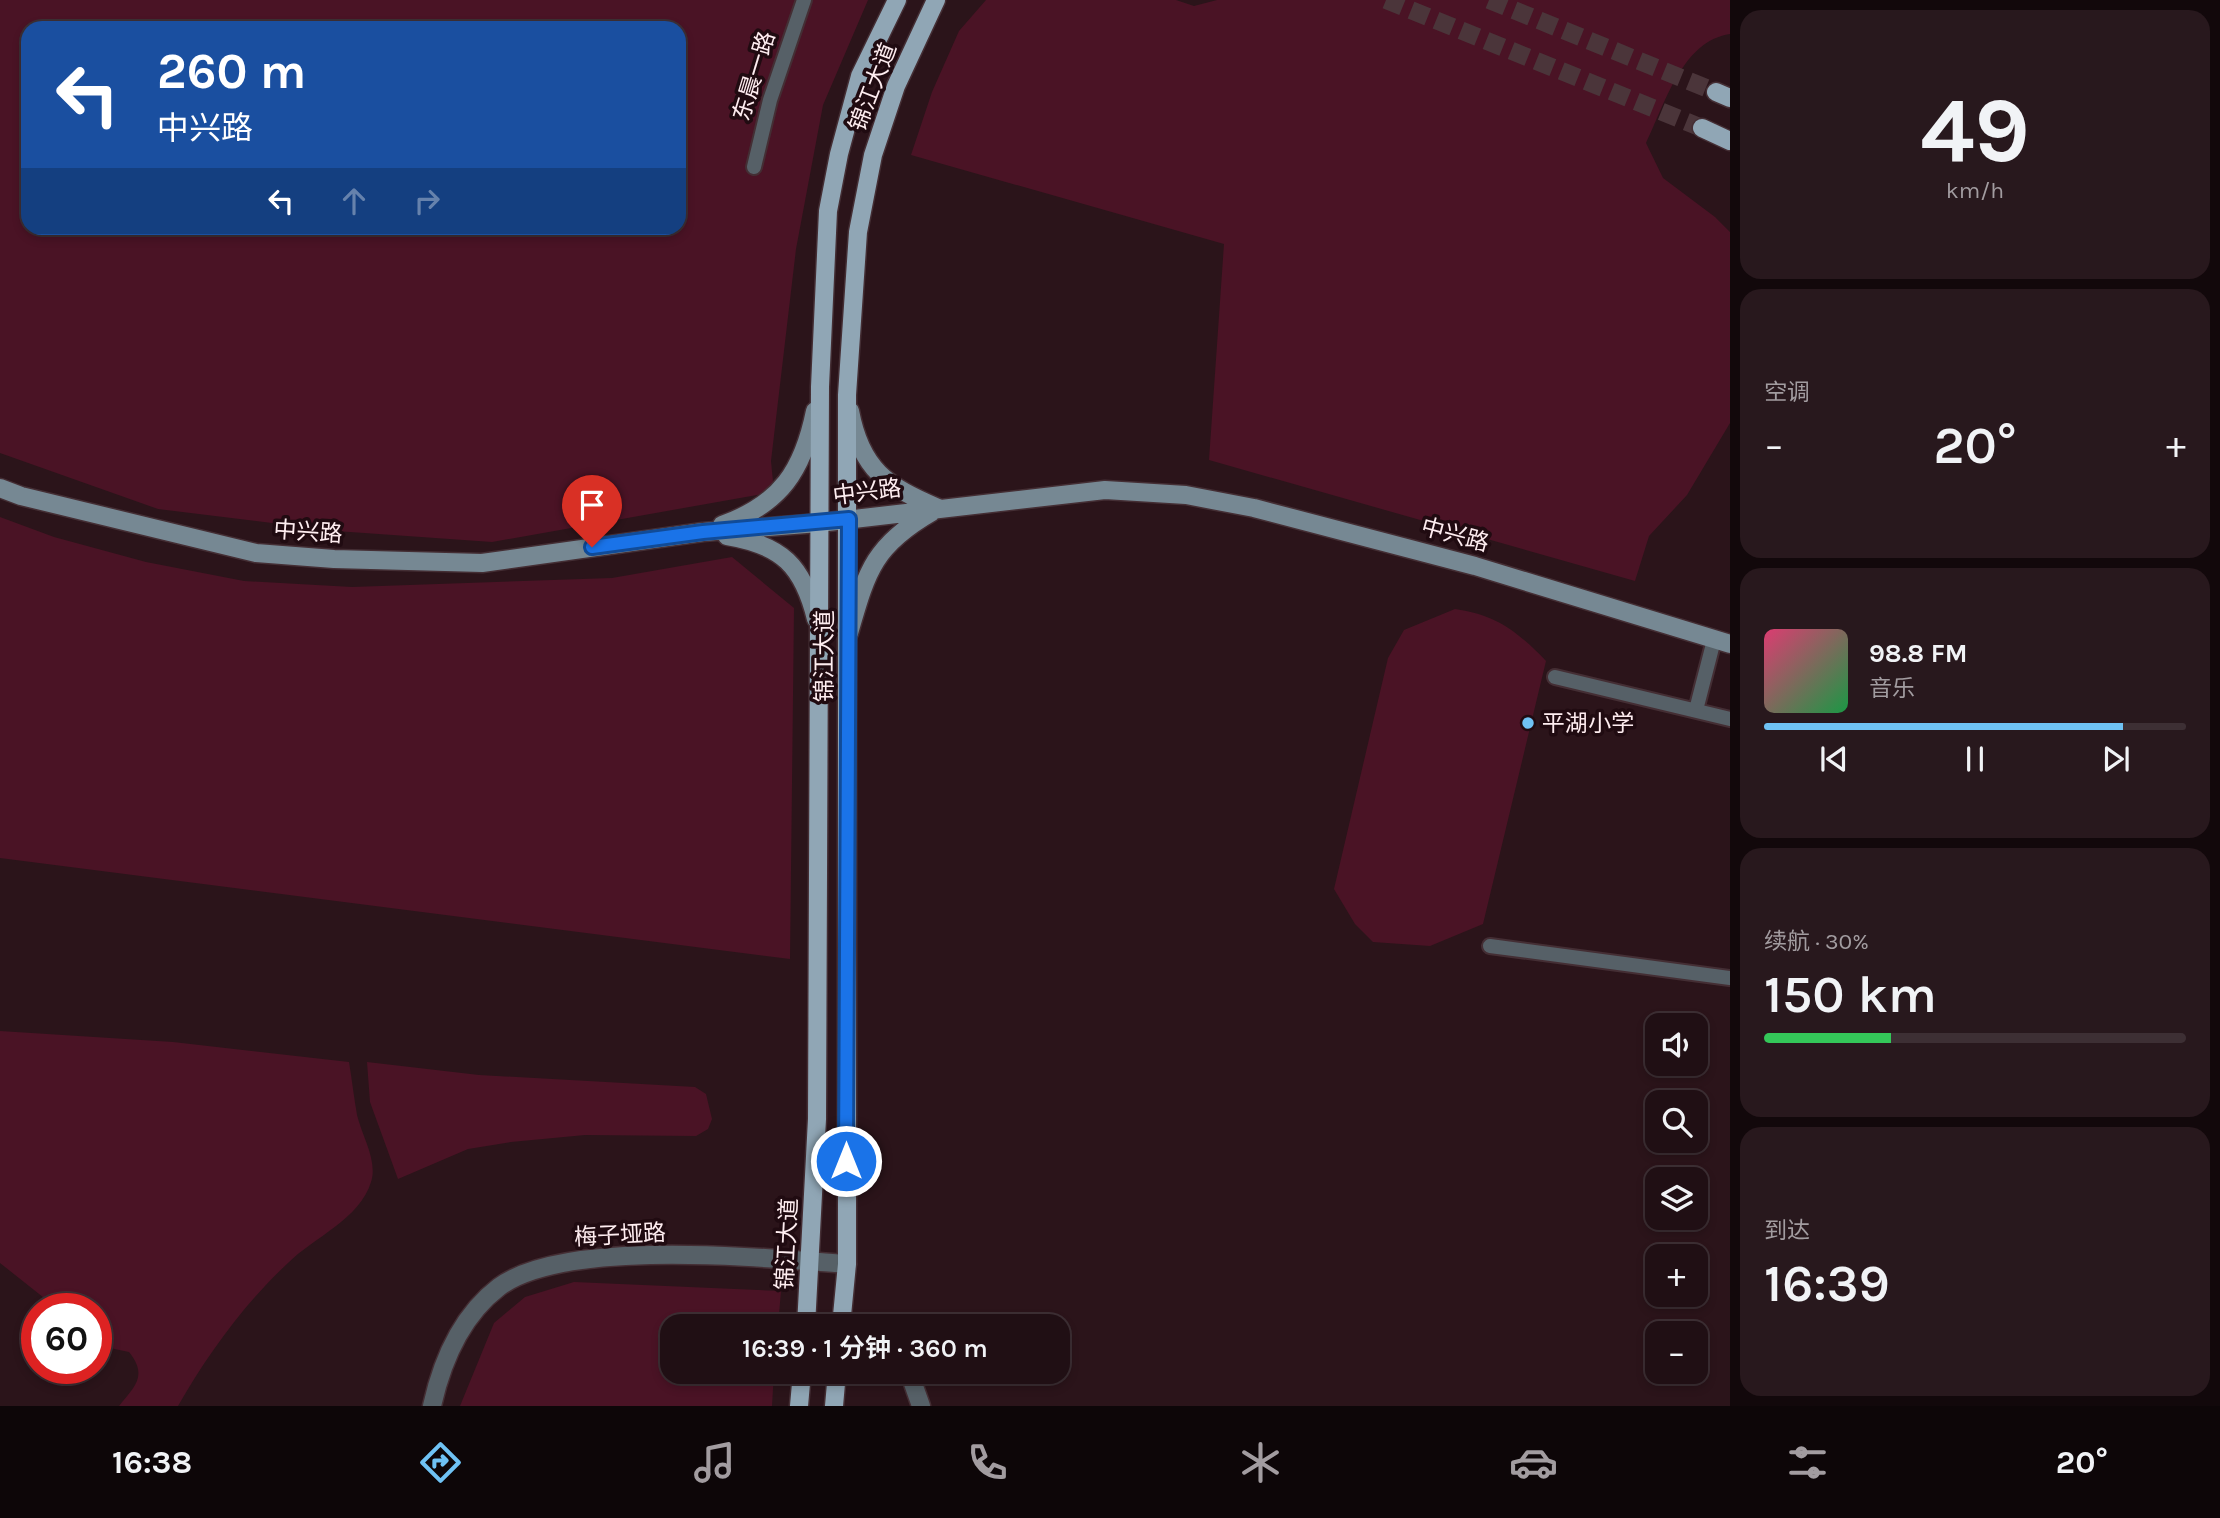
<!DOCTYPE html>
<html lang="zh">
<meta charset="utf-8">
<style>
body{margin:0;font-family:Karla,"Noto Sans SC",sans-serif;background:#28181d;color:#f1f3f6;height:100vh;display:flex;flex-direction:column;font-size:26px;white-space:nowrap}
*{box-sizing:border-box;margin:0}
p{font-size:23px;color:#a29ca0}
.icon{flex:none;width:38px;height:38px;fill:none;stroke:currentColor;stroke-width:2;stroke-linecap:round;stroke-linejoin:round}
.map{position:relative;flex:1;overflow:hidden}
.side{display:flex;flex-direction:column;gap:10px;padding:10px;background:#12080b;width:490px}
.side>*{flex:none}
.banner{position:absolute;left:21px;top:21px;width:665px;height:214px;border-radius:21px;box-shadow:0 4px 10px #0003,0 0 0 2px #3d2f34;background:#1a4fa0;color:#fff;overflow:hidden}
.buttons{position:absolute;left:1645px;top:1013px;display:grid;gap:14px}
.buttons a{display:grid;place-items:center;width:63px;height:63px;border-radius:14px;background:#200f14;box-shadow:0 4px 10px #0003,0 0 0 2px #3d2f34;font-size:35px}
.speed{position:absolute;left:21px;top:1293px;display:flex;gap:14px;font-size:35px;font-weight:700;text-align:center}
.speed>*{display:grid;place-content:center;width:91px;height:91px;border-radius:50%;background:#200f14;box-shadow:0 4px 10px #0003,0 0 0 2px #3d2f34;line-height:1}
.speed .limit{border:10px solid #d22;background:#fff;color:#111}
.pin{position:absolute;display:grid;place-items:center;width:60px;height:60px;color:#fff;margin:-72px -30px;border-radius:50% 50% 50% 0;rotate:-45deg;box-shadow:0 0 7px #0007}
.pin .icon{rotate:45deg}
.me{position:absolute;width:77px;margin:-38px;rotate:0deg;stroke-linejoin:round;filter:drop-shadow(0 0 5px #0008)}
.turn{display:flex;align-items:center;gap:24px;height:147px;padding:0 21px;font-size:32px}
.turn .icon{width:91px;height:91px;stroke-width:2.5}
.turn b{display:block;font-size:49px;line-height:60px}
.lanes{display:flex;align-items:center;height:66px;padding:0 21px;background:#0003;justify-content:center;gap:35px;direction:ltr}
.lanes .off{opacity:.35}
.big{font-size:52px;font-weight:600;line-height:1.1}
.side .tile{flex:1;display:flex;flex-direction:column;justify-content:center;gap:10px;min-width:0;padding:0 24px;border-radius:21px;background:#28181d}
.side .dial{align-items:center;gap:0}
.dial b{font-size:91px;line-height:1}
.song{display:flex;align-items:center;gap:21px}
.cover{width:84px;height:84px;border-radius:10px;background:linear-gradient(135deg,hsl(340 70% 55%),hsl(140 70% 35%))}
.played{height:7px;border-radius:4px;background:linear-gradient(90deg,#6fc2f4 85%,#3d2f34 85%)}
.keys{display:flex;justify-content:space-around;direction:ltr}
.heat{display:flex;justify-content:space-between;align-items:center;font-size:38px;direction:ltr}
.charge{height:10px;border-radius:5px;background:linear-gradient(90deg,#34c759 30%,#3d2f34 0)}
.trip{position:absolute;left:660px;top:1314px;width:410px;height:70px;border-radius:21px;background:#200f14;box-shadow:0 4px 10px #0003,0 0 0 2px #3d2f34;font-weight:600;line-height:70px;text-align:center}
.tabs{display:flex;height:112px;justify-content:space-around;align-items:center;background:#0d0608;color:#a29ca0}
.tabs .icon{width:49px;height:49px}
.tabs .selected{color:#6fc2f4}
.tabs b{font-size:32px;color:#f1f3f6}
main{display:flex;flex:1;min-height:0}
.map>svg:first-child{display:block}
.green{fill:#4a1325;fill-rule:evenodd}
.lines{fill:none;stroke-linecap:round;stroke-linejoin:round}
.primary-tunnel{stroke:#4b353a;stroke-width:18;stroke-dasharray:18 9;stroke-linecap:butt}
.minor-casing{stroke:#442e34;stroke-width:18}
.tertiary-casing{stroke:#442e34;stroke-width:21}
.secondary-casing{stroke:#442e34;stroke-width:21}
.primary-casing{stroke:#442e34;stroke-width:21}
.minor{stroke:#566067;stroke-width:14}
.tertiary{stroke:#566067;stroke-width:18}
.secondary{stroke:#768893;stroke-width:18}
.primary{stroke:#90a6b5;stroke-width:18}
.route-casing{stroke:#114b97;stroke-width:18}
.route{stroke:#1a73e8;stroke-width:12}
.poi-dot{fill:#6fc2f4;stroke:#200b11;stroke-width:2.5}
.labels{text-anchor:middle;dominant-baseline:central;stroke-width:7;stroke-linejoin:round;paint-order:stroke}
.street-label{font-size:23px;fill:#feedf0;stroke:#200b11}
.poi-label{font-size:23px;fill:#feedf0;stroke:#200b11;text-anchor:start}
</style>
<main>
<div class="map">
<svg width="1730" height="1406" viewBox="0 0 1730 1406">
<rect width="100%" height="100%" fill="#2b141a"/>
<!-- green -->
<path class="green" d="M0 0H868L823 105 796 249 771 461 774 492 492 542 336 531 158 509 0 453ZM28 28H679V228H28Z
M986 0H1176L1194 6 1217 0H1730V34C1682 41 1665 104 1646 143L1663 178 1715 217 1730 232V423L1687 495 1649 536 1635 581 1209 460 1224 244 911 155 932 92 959 31Z
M0 517 54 537 146 562 244 581 352 587 612 578 732 557 794 608 790 959 0 858Z
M1455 609C1497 615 1518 632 1546 661L1483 924 1430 946 1373 942 1355 924 1334 889 1388 658 1404 630Z
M0 1031 173 1042 349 1062C352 1080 354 1098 357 1115 362 1136 378 1161 371 1182 360 1219 313 1238 288 1263 244 1304 208 1354 178 1406H119C135 1386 148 1376 129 1352L105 1347 96 1340V1309H58L0 1263Z
M367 1062 479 1075 695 1087 706 1094 712 1119 708 1129 696 1136 585 1135 511 1142 468 1149 398 1179 370 1102Z
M574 1282 781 1291 778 1326H672V1372H774L772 1406H460L494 1323 525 1297Z"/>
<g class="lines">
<!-- primary-tunnel -->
<path class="primary-tunnel" d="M1386 0 1702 128
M1489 0 1716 92"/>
<defs>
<path id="minor" d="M754 167 770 100 804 0
M1555 677 1730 719
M1696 710 1714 640
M1490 946 1730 978"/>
<path id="tertiary" d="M909 1372 921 1406
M432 1406C442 1361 461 1316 499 1287 565 1238 764 1258 847 1264"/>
<path id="secondary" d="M850 411C861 470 887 486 938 508
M0 488 21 496 256 553 334 559 482 563 703 532 819 523 1105 490 1186 495 1254 508 1475 566 1730 644
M722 525C781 504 803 470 815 411
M727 536C782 545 803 566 816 619
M849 633C867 571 873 546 932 512"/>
<path id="primary" d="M1716 92 1730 98
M1702 128 1730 141
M806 1326 817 1119 820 387 828 211 839 154 860 76 897 0
M841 1326 847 1264V395L858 232 873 155 896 86 936 0
M799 1406 802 1372
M834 1406 837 1372"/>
</defs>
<!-- minor casing -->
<use href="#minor" class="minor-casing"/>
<!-- tertiary casing -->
<use href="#tertiary" class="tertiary-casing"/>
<!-- secondary casing -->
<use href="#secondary" class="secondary-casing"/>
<!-- primary casing -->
<use href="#primary" class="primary-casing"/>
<!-- minor -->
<use href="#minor" class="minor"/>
<!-- tertiary -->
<use href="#tertiary" class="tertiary"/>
<!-- secondary -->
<use href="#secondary" class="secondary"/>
<!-- primary -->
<use href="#primary" class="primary"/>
</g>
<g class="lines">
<defs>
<path id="route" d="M592 547 703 532 849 519 846 1161"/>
</defs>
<!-- route casing -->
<use href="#route" class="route-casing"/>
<!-- route -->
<use href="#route" class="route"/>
</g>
<!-- markers -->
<circle class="poi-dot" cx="1528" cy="723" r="7"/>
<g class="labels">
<!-- street labels -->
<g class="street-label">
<text transform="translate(754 76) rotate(-73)">东晨一路</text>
<text transform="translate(873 87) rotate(-69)">锦江大道</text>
<text transform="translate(867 492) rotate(-7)">中兴路</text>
<text transform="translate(308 532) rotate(4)">中兴路</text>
<text transform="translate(1455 535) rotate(15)">中兴路</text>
<text transform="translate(824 656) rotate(-90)">锦江大道</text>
<text transform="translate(620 1235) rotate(-3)">梅子垭路</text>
<text transform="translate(787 1244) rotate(-87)">锦江大道</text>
</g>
<!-- poi labels -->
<g class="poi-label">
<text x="1542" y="723">平湖小学</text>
</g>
</g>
</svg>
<div class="buttons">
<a><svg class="icon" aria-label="sound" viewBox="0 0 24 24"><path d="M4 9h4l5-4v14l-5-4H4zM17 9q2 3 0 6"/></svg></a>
<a><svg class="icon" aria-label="search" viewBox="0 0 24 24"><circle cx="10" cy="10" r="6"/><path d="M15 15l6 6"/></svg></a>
<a><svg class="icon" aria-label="layers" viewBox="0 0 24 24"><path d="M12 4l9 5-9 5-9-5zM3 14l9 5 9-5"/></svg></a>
<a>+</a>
<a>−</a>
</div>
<div class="speed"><div class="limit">60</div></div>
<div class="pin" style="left:592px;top:547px;background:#d93025"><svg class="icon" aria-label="arrive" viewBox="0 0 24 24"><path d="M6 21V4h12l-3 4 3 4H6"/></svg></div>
<svg class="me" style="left:846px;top:1161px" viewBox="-20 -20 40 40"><circle r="17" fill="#1a73e8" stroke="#fff" stroke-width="3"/><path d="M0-11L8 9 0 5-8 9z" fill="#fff"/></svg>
<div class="trip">16:39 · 1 分钟 · 360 m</div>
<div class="banner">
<div class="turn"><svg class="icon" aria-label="left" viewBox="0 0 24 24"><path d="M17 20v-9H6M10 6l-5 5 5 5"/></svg><div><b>260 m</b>中兴路</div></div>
<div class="lanes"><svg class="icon" aria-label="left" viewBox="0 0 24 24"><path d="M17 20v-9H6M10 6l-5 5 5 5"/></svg><svg class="icon off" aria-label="ahead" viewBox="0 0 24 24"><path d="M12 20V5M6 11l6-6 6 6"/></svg><svg class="icon off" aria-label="right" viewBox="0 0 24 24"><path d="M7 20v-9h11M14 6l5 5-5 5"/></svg></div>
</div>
</div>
<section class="side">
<div class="tile dial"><b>49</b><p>km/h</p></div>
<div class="tile"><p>空调</p>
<div class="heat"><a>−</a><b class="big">20°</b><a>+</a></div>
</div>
<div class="tile">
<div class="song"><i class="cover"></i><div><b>98.8 FM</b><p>音乐</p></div></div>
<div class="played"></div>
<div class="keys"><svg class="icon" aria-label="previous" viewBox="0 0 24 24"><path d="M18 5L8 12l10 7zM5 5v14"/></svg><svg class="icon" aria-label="pause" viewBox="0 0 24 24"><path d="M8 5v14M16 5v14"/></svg><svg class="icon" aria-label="next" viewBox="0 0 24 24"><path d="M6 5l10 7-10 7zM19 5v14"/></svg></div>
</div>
<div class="tile"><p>续航 · 30%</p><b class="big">150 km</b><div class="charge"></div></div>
<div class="tile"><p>到达</p><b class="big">16:39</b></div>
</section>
</main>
<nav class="tabs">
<b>16:38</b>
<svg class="icon selected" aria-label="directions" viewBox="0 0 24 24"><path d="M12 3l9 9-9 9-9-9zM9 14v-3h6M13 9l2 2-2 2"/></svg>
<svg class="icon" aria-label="music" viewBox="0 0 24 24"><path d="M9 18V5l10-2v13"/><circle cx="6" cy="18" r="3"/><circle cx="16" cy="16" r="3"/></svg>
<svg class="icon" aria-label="phone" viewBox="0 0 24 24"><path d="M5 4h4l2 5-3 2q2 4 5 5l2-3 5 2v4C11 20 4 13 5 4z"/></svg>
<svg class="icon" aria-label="climate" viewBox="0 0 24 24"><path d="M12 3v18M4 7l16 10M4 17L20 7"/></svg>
<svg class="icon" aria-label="car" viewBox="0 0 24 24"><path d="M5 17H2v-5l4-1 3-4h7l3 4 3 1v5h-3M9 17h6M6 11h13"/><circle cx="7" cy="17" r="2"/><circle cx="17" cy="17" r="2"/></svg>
<svg class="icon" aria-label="filters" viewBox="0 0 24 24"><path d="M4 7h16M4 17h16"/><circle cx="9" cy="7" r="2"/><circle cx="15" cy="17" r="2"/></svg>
<b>20°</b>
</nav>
